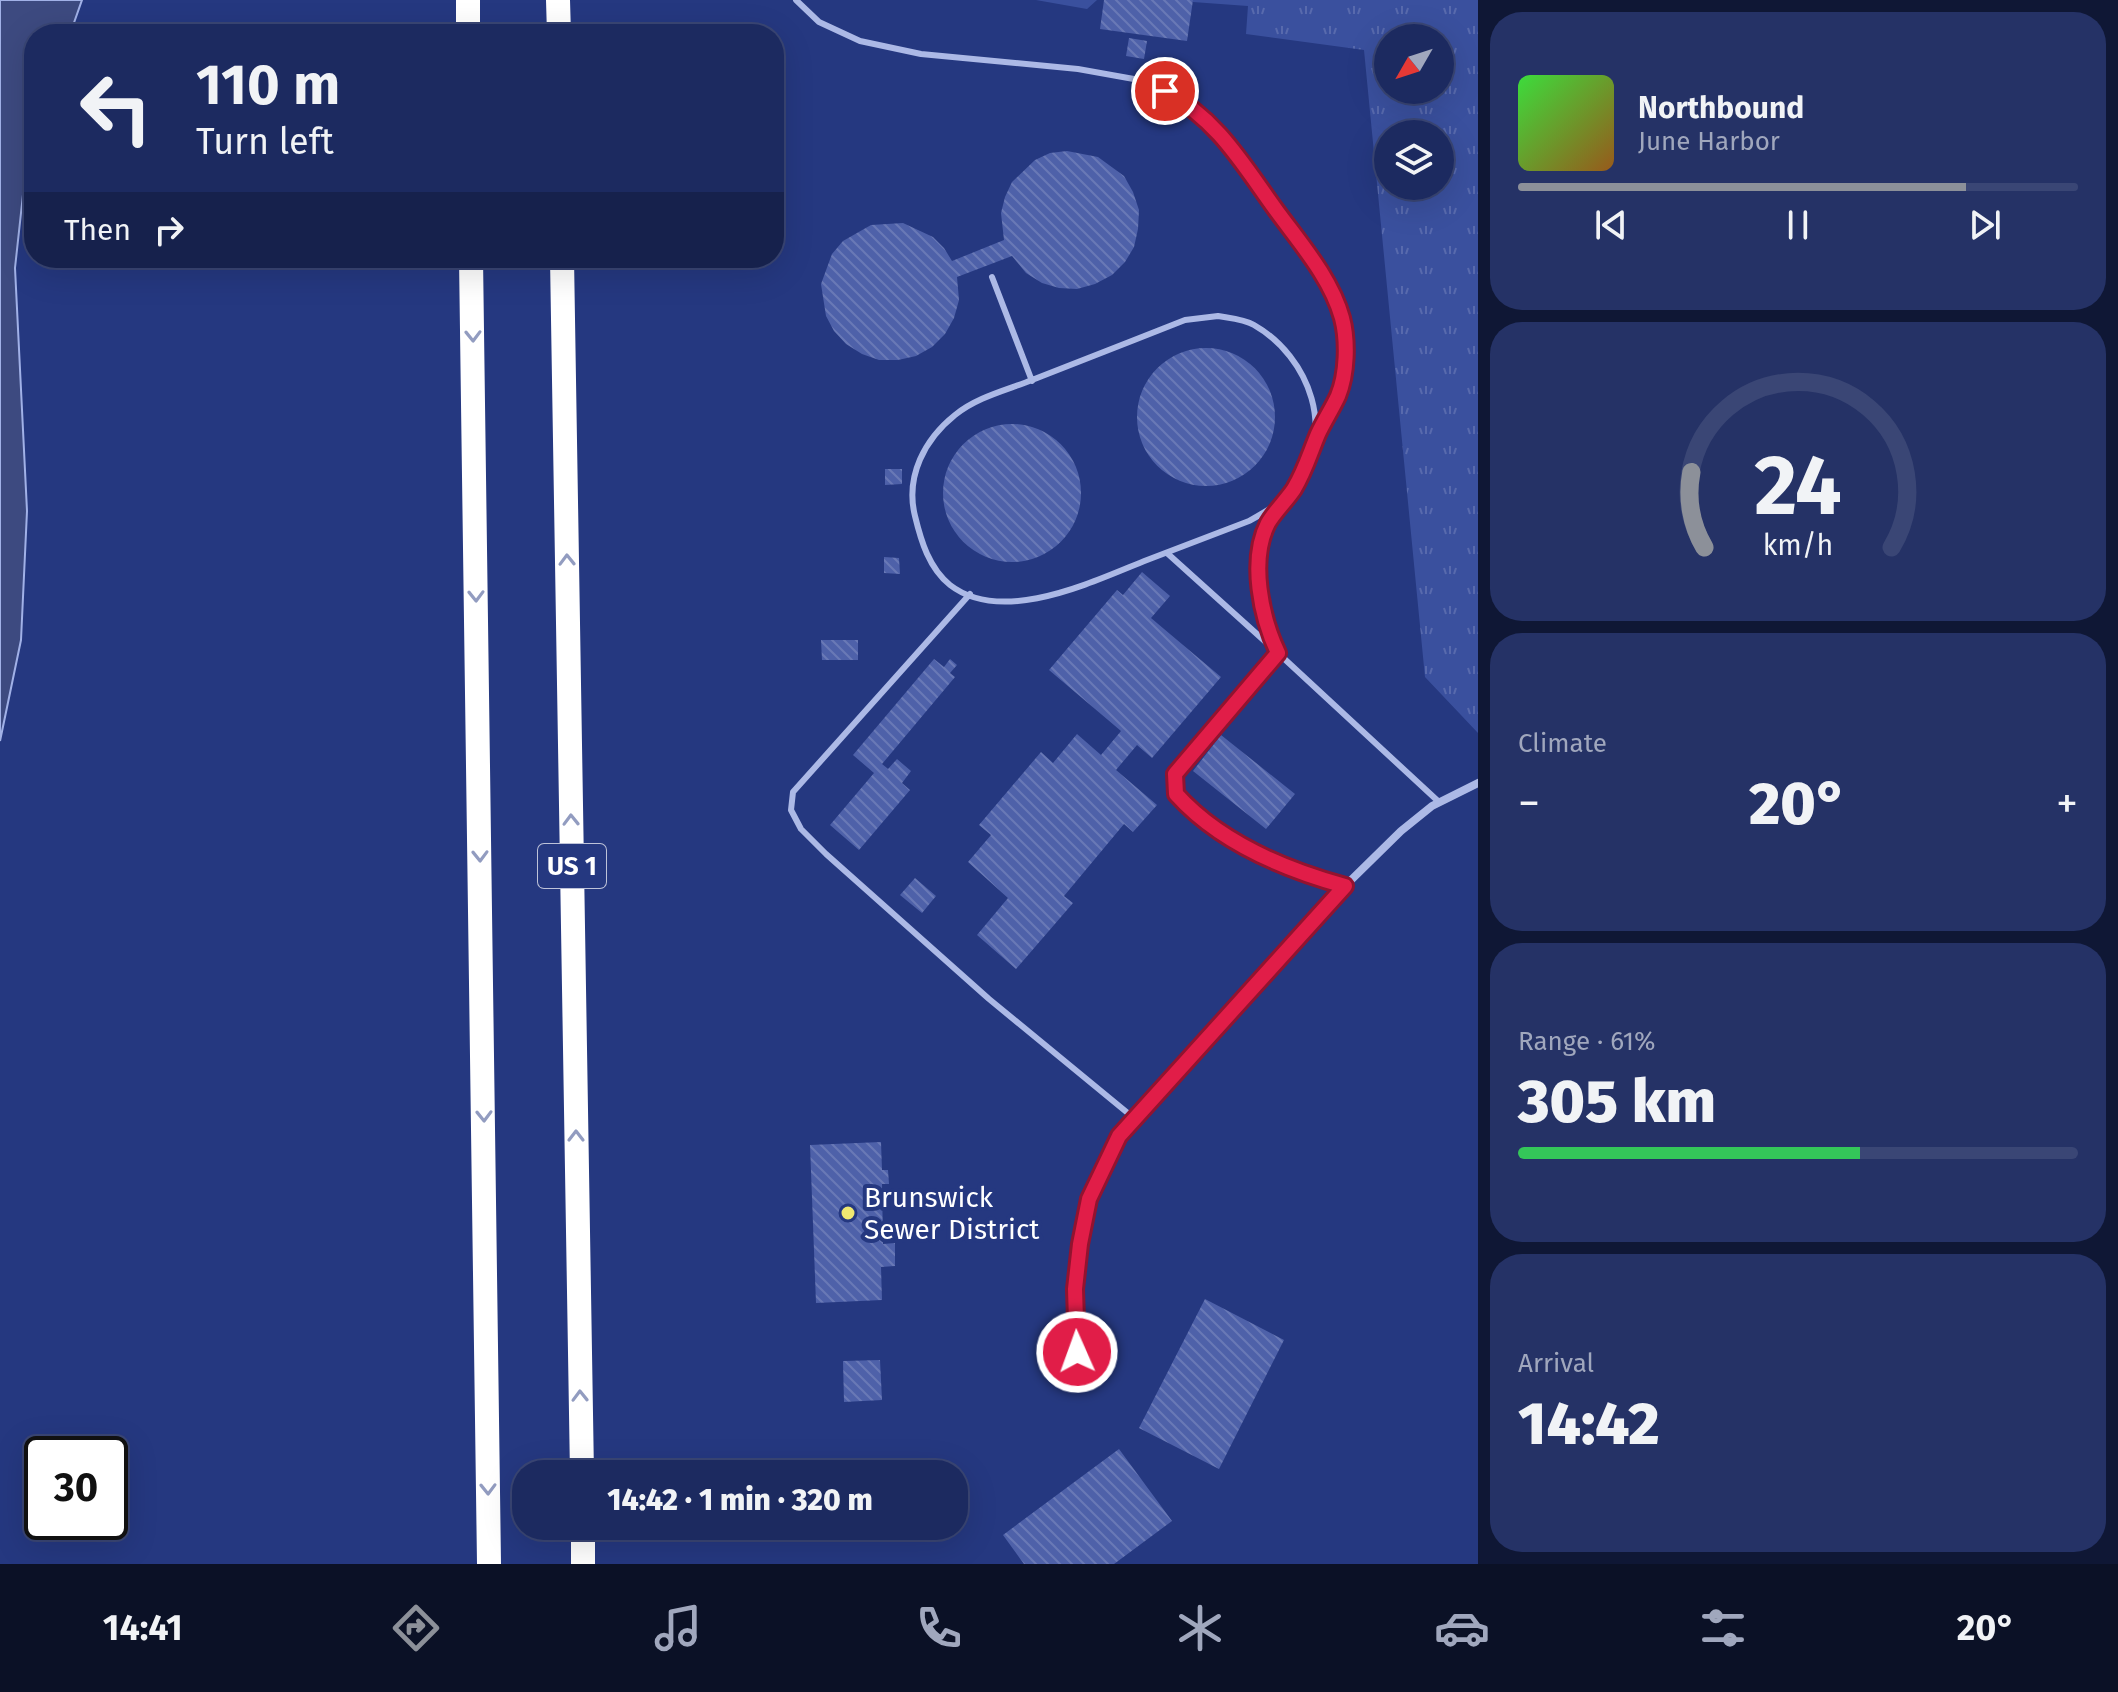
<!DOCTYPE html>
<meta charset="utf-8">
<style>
body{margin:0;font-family:"Fira Sans",sans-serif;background:#253266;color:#f1f3f6;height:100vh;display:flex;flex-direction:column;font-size:30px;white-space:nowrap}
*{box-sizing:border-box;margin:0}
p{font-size:26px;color:#a0a7bd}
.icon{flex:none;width:44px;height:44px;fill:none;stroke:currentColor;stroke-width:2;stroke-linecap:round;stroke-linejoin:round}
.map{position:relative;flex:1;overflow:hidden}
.sheet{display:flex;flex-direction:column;gap:12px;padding:12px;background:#0f1735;width:640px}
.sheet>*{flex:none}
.top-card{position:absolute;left:24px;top:24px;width:760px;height:244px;border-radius:32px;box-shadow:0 8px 32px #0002,0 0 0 2px #3a4675;background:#1c2a60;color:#f1f3f6;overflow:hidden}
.needle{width:52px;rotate:231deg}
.tools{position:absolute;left:1374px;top:24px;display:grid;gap:16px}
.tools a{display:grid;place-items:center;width:80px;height:80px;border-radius:50%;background:#1c2a60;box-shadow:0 8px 32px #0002,0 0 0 2px #3a4675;font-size:40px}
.speed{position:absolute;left:24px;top:1436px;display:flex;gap:16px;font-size:40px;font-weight:700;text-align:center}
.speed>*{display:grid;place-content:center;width:104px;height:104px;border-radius:50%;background:#1c2a60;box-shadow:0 8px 32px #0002,0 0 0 2px #3a4675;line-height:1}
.speed .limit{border:4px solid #111;border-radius:12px;background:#fff;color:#111}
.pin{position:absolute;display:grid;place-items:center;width:68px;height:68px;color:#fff;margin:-34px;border:4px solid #fff;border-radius:50%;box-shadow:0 2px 8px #0007}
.me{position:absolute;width:88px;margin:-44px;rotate:358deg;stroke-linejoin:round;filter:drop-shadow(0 0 6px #0008)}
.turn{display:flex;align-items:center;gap:28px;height:168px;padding:0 40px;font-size:36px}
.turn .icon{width:104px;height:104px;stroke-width:2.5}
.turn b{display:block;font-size:56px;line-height:68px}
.then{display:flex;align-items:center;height:76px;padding:0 40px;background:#0003;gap:16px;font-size:30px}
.big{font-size:60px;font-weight:800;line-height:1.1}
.sheet .card{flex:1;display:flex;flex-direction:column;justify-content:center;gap:12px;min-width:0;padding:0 28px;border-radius:32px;background:#253266}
.sheet .dial{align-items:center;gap:0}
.dial svg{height:208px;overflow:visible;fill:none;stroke:#3a4675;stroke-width:7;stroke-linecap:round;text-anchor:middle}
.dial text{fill:#f1f3f6;stroke:none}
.song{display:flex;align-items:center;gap:24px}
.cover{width:96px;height:96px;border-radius:12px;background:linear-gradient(135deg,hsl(120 70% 55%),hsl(30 70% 35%))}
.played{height:8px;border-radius:4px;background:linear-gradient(90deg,#8c9099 80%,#3a4675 80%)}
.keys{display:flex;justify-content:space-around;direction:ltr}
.heat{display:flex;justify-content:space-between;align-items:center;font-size:44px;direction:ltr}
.charge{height:12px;border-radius:6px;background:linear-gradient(90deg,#34c759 61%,#3a4675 0)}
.trip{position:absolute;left:512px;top:1460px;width:456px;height:80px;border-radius:32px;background:#1c2a60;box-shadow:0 8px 32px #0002,0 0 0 2px #3a4675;font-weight:800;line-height:80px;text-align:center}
.menu{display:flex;height:128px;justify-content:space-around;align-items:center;background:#0b1126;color:#a0a7bd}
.menu .icon{width:56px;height:56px}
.menu .active{color:#8c9099}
.menu b{font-size:36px;color:#f1f3f6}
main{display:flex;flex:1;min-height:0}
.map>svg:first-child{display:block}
.park{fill:url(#park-tufts);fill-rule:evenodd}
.water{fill:#3d4a80;stroke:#a1b1e7;stroke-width:2}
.building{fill:url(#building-back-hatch)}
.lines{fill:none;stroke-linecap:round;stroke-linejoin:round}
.service{stroke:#acb9e6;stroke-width:6}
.minor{stroke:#acb9e6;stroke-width:8}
.motorway{stroke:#fff;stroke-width:24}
.oneway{stroke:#929cc0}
.route-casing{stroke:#92132f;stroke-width:20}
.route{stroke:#e11d48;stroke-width:14}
.poi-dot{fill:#f0e871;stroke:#253880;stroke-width:3}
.labels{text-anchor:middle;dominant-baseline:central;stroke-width:8;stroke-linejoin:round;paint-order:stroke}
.shield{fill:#253880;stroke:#bec3d9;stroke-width:2}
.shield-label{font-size:26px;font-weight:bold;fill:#fff}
.poi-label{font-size:28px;fill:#fff;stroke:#253880;text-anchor:start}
</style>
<main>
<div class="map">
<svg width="1478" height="1564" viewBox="0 0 1478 1564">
<defs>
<pattern id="park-tufts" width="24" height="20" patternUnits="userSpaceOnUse" patternTransform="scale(2)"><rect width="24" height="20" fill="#3a509e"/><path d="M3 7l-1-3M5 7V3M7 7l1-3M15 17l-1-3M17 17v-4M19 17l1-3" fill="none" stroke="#586aad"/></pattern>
<pattern id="building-back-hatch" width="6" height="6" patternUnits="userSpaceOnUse" patternTransform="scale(2)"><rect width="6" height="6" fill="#4e61a9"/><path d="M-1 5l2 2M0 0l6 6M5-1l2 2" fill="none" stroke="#6979b6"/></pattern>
</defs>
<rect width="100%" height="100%" fill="#253880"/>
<!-- park -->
<path class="park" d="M1036 0H1097L1087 9Z
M1193 0H1478V733L1425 677 1364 50 1246 34 1248 6 1193 2ZM1388 38H1440V90H1388ZM1388 134H1440V186H1388Z"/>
<!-- water -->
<path class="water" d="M0 0H82L70 34H34V137L27 158 15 268 27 511 21 640 0 741Z"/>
<!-- building -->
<path class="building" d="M1104 0H1193L1187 41 1100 29Z
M1129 38 1147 41 1144 59 1126 56Z
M1067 151 1098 157 1124 176 1133 192 1139 210 1138 229 1134 247 1125 262 1112 275 1095 284 1077 289 1059 288 1042 283 1026 273 1012 256 957 277 959 300 954 318 945 334 932 347 916 356 898 360H879L862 354 846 344 834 331 826 316 821 284 832 254 843 241 871 225 903 223 933 237 944 248 952 261 1004 240 1001 213 1005 197 1012 182 1035 160 1050 153Z
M1137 417a69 69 0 1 1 138 0a69 69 0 1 1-138 0Z
M943 493a69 69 0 1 1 138 0a69 69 0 1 1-138 0Z
M885 469H902V484L885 485Z
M884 557 899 558 900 574 884 573Z
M1142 572 1170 596 1151 618 1221 677 1152 758 1137 745 1116 770 1157 805 1133 832 1124 824 1064 896 1073 903 1016 969 977 935 1008 898 968 862 991 835 979 825 1041 752 1053 763 1077 734 1101 755 1121 731 1049 670 1117 590 1123 595Z
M821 640H858V660H822Z
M934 659 944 667 950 659 957 665 950 673 955 677 882 764 888 769 897 759 911 771 902 783 910 790 859 850 830 825 874 773 853 755Z
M1221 735 1295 794 1266 829 1193 771Z
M915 878 936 896 922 913 900 895Z
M881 1142 882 1170H888L889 1184H882L883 1244 895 1243V1266L881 1267 882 1300 816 1303 810 1145Z
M1205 1299 1284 1340 1219 1469 1139 1428Z
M880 1360 882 1400 844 1402 843 1361Z
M1119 1449 1172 1521 1114 1564H1024L1003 1535Z"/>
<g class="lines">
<!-- service -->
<path class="service" d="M796 0 819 22 860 41 921 54 1078 69 1145 81 1185 102 1223 135 1327 282 1342 318 1346 353 1340 392 1318 436
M992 277 1032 381
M1218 316C1229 318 1244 319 1254 325 1310 357 1338 434 1294 488 1283 502 1265 512 1249 521 1215 534 1181 547 1147 560 1094 581 1003 626 950 585 929 568 921 541 915 516 905 476 925 439 955 415 977 397 1007 390 1032 380 1084 360 1134 340 1185 320Z
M1287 498C1281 506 1272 515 1268 524 1249 561 1261 617 1278 653L1439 802
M1167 553 1278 653 1175 774 1176 794C1219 842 1283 868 1345 886
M970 594 793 792 791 810 801 829 826 854 989 999 1135 1119"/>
<!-- minor -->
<path class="minor" d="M1072 1375 1077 1352 1075 1289 1080 1244 1089 1199 1119 1136 1345 886 1401 831 1432 806 1478 783"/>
<!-- motorway -->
<path class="motorway" d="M468 0V34
M558 0 559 34
M471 258 489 1564
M562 258 582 1474
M583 1526V1564"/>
</g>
<!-- one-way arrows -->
<defs><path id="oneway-chevron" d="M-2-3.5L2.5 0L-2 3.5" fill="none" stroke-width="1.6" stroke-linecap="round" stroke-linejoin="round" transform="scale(2)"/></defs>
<g class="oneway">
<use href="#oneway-chevron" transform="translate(473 336) rotate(89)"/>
<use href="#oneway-chevron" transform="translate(567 560) rotate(-91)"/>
<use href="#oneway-chevron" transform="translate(476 596) rotate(89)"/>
<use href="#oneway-chevron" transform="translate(571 820) rotate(-91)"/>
<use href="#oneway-chevron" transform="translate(480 856) rotate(89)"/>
<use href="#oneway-chevron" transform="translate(484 1116) rotate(89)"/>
<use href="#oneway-chevron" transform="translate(576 1136) rotate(-90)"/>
<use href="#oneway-chevron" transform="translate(580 1396) rotate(-91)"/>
<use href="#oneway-chevron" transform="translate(488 1489) rotate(89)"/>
</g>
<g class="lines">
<defs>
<path id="route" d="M1077 1352 1075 1289 1080 1244 1089 1199 1119 1136 1345 886C1283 869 1219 842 1176 794L1175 774 1278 653C1261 617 1249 560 1268 523 1275 511 1286 501 1294 489 1305 471 1310 453 1318 434 1324 421 1332 409 1338 396 1347 374 1348 341 1342 318 1331 278 1300 243 1276 210 1242 163 1218 120 1165 91"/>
</defs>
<!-- route casing -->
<use href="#route" class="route-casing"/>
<!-- route -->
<use href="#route" class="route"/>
</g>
<!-- markers -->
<circle class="poi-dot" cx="848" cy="1213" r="8"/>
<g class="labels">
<!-- shield labels -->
<rect class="shield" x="538" y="844" width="68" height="44" rx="6"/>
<g class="shield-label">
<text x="572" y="866">US 1</text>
</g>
<!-- poi labels -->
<g class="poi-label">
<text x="864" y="1197">Brunswick<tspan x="864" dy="32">Sewer District</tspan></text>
</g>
</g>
</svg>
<div class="tools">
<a><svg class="needle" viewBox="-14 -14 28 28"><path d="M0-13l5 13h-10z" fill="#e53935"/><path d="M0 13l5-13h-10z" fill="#a0a7bd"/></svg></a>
<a><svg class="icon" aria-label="layers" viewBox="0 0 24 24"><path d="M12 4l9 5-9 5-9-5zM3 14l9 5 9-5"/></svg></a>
</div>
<div class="speed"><div class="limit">30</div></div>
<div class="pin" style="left:1165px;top:91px;background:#d93025"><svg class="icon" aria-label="arrive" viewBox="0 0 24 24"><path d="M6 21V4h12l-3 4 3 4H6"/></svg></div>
<svg class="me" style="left:1077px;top:1352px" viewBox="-20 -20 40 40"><circle r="17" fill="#e11d48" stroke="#fff" stroke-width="3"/><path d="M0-11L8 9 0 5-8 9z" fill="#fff"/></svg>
<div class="trip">14:42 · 1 min · 320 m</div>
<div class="top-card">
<div class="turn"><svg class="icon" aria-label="left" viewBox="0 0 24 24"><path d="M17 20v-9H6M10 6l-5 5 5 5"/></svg><div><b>110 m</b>Turn left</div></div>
<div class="then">Then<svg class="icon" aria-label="right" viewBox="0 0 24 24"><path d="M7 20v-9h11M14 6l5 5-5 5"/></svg></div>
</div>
</div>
<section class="sheet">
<div class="card">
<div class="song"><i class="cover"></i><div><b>Northbound</b><p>June Harbor</p></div></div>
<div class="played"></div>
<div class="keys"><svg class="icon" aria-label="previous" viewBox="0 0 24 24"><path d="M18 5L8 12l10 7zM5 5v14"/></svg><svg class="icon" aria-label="pause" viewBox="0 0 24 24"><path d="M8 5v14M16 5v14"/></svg><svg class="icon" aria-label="next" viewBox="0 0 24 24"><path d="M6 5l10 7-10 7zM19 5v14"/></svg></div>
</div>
<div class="card dial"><svg viewBox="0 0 100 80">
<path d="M14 69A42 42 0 1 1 86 69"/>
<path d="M14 69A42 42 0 0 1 9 40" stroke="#8c9099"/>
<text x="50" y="56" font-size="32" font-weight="700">24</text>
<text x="50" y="72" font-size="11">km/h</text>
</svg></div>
<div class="card"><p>Climate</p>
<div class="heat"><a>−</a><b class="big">20°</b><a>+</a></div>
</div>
<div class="card"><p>Range · 61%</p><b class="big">305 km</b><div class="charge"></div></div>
<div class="card"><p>Arrival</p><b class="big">14:42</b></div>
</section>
</main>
<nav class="menu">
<b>14:41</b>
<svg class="icon active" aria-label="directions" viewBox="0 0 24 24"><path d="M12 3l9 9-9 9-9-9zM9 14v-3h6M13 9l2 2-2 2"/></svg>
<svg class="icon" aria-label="music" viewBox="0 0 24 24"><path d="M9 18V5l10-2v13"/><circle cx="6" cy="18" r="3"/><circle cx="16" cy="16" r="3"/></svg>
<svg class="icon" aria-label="phone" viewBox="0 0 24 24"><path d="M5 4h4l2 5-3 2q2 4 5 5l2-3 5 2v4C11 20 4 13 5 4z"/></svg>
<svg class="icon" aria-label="climate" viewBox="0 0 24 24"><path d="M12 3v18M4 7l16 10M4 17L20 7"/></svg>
<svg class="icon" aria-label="car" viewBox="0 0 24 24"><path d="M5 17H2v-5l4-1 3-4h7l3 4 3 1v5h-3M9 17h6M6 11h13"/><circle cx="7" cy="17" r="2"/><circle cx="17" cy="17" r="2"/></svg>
<svg class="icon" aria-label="filters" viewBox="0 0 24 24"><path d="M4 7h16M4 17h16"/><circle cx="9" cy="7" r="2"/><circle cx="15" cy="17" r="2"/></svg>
<b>20°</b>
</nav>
